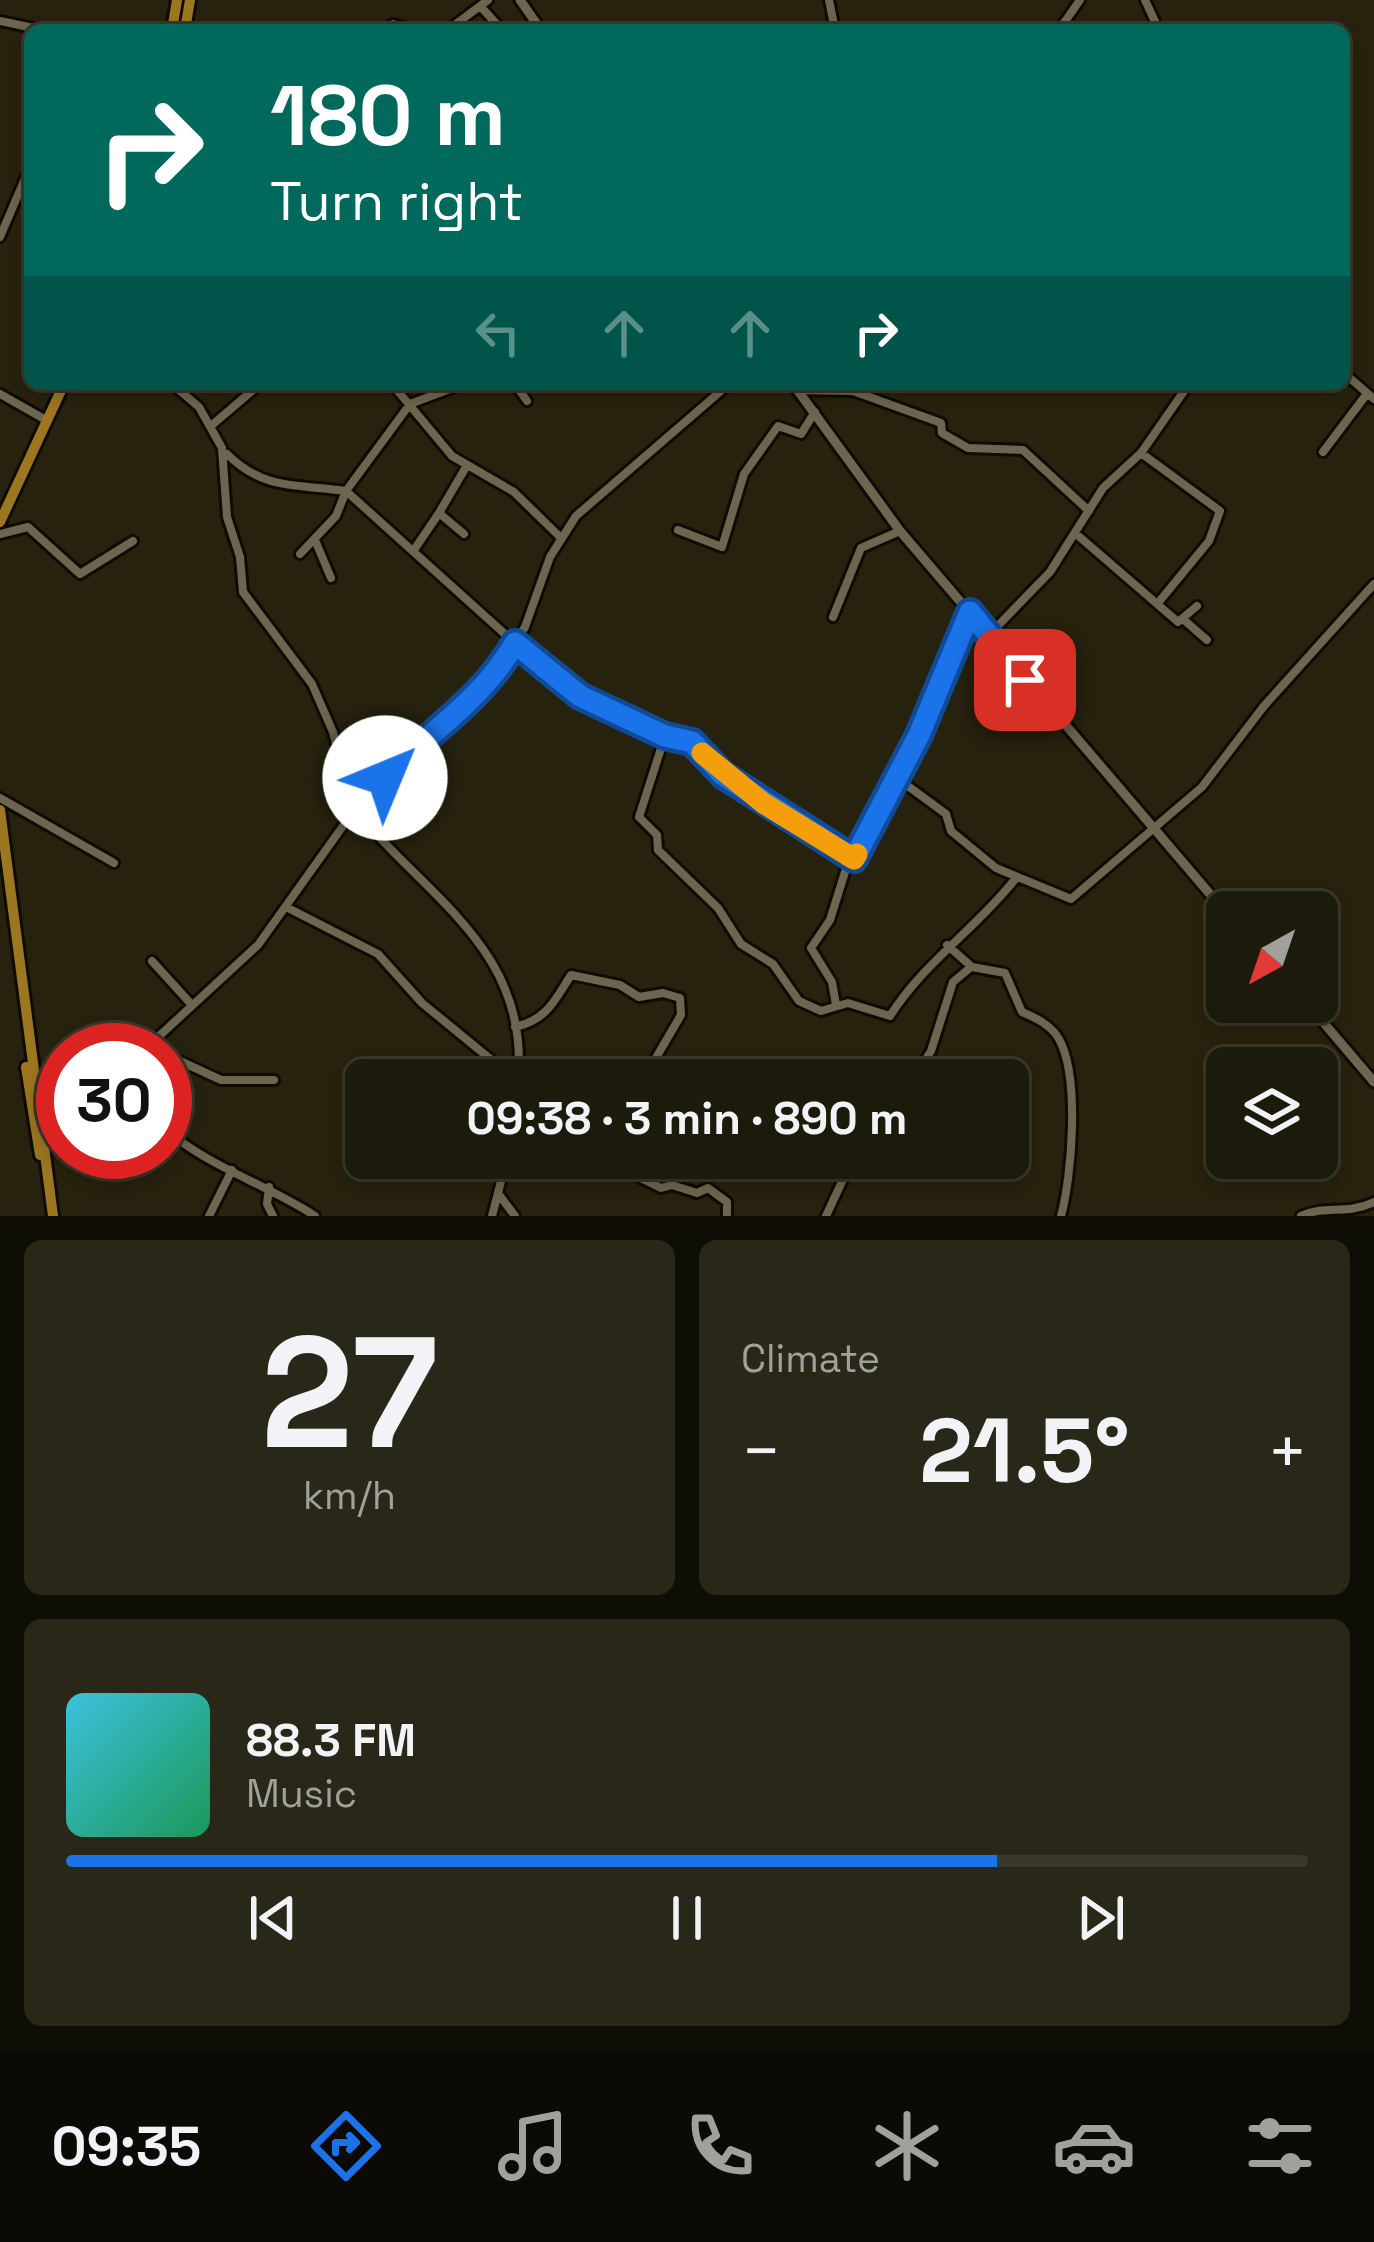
<!DOCTYPE html>
<meta charset="utf-8">
<style>
body{margin:0;font-family:"Space Grotesk",sans-serif;background:#292718;color:#f1f3f6;height:100vh;display:flex;flex-direction:column;font-size:45px;white-space:nowrap}
*{box-sizing:border-box;margin:0}
p{font-size:39px;color:#a0a19c}
.icon{flex:none;width:66px;height:66px;fill:none;stroke:currentColor;stroke-width:2;stroke-linecap:round;stroke-linejoin:round}
.map{position:relative;height:1216px;overflow:hidden}
.drawer{display:flex;flex-direction:column;gap:24px;padding:24px;background:#0f0e06;flex:1}
.drawer>*{flex:none}
.guide{position:absolute;left:24px;top:24px;width:1326px;height:366px;border-radius:18px;box-shadow:0 6px 18px #0003,0 0 0 3px #3a382b;background:#00695c;color:#fff;overflow:hidden}
.needle{width:78px;rotate:220deg}
.fabs{position:absolute;left:1206px;top:891px;display:grid;gap:24px}
.fabs a{display:grid;place-items:center;width:132px;height:132px;border-radius:18px;background:#1c1a0a;box-shadow:0 6px 18px #0003,0 0 0 3px #3a382b;font-size:60px}
.speed{position:absolute;left:36px;top:1023px;display:flex;gap:24px;font-size:60px;font-weight:700;text-align:center}
.speed>*{display:grid;place-content:center;width:156px;height:156px;border-radius:50%;background:#1c1a0a;box-shadow:0 6px 18px #0003,0 0 0 3px #3a382b;line-height:1}
.speed .limit{border:18px solid #d22;background:#fff;color:#111}
.pin{position:absolute;display:grid;place-items:center;width:102px;height:102px;color:#fff;margin:-51px;border-radius:24px;box-shadow:0 6px 18px #0006}
.me{position:absolute;width:132px;margin:-66px;rotate:45deg;stroke-linejoin:round;filter:drop-shadow(0 0 9px #0008)}
.turn{display:flex;align-items:center;gap:42px;height:252px;padding:0 48px;font-size:54px}
.turn .icon{width:156px;height:156px;stroke-width:2.5}
.turn b{display:block;font-size:84px;line-height:102px}
.lanes{display:flex;align-items:center;height:114px;padding:0 48px;background:#0003;justify-content:center;gap:60px;direction:ltr}
.lanes .off{opacity:.35}
.big{font-size:90px;font-weight:700;line-height:1.1}
.drawer .widget{flex:1;display:flex;flex-direction:column;justify-content:center;gap:18px;min-width:0;padding:0 42px;border-radius:18px;background:#292718}
.drawer .dial{align-items:center;gap:0}
.dial b{font-size:156px;line-height:1}
.song{display:flex;align-items:center;gap:36px}
.cover{width:144px;height:144px;border-radius:18px;background:linear-gradient(135deg,hsl(190 70% 55%),hsl(150 70% 35%))}
.played{height:12px;border-radius:6px;background:linear-gradient(90deg,#1a73e8 75%,#3a382b 75%)}
.keys{display:flex;justify-content:space-around;direction:ltr}
.heat{display:flex;justify-content:space-between;align-items:center;font-size:66px;direction:ltr}
.drawer .tiles{flex:1;display:grid;gap:24px;grid-template-columns:1fr 1fr}
.widget:last-child{grid-column:span 2}
.trip{position:absolute;left:345px;top:1059px;width:684px;height:120px;border-radius:18px;background:#1c1a0a;box-shadow:0 6px 18px #0003,0 0 0 3px #3a382b;font-weight:700;line-height:120px;text-align:center}
.menu{display:flex;height:192px;justify-content:space-around;align-items:center;background:#0b0a04;color:#a0a19c}
.menu .icon{width:84px;height:84px}
.menu .selected{color:#1a73e8}
.menu b{font-size:54px;color:#f1f3f6}
.map>svg:first-child{display:block}
.lines{fill:none;stroke-linecap:round;stroke-linejoin:round}
.street-casing{stroke:#0f0b00;stroke-width:14}
.secondary-casing{stroke:#0f0b00;stroke-width:15}
.primary-casing{stroke:#0f0b00;stroke-width:16}
.street{stroke:#6b664f;stroke-width:8}
.secondary{stroke:#6b664f;stroke-width:9}
.primary{stroke:#9d7620;stroke-width:10}
.route-casing{stroke:#114b97;stroke-width:30}
.route{stroke:#1a73e8;stroke-width:21}
.slow{stroke:#f59e0b;stroke-width:21}
</style>
<div class="map">
<svg width="1374" height="1216" viewBox="0 0 1374 1216">
<rect width="100%" height="100%" fill="#26220d"/>
<g class="lines">
<defs>
<path id="street" d="M829 0 835 30
M1145 0 1159 30
M481 7 502 30
M0 21 43 30
M384 30 393 24 415 30
M448 30 488 0
M1059 30 1080 0
M0 237 30 167
M1344 373 1374 399
M172 384 199 407 222 448 227 517 240 557 243 592 312 684 333 732 353 812
M392 384 452 456 514 492 560 537
M515 384 527 401
M798 390 853 391 941 423 942 433 968 448 1023 450 1089 511
M0 394 46 420
M212 425 260 384
M1323 452 1366 395
M1141 453 1220 511 1209 541 1158 603
M227 454C264 491 298 484 346 491L410 404 463 384
M439 513 466 467
M678 530 722 547 744 474 778 426 801 434 815 412
M1075 533 1178 622 1197 606
M0 534 28 527 80 574 133 541
M315 540 331 578
M414 550 439 513 464 534
M300 554 336 516 346 491 557 681 665 736 692 742 723 775 854 859
M833 617 861 548 900 531
M1184 620 1207 640
M989 635 1050 572 1103 488 1141 453 1189 384
M665 736 639 817 657 835 658 850 718 908 741 944 773 964 799 1001 821 1011 848 1003 890 1016C925 961 977 928 1016 878
M897 778 946 814 951 831 996 868 1071 899 1202 787 1264 706 1374 584
M0 798 114 863
M355 810C426 897 530 950 518 1080
M288 908 378 954 422 1003 516 1080
M947 945 972 967 1005 973 1022 1012C1036 1018 1051 1025 1059 1039 1080 1077 1072 1175 1061 1216
M152 961 191 1004
M836 1005 832 982 811 948 830 920 845 872 919 735 970 613
M515 1027C547 1020 555 1000 571 975L620 985 639 997 663 993 680 998 681 1015 643 1080
M144 1050 258 945 353 812 416 746 483 693 525 627 550 557 576 516 729 384
M165 1054 221 1080H274
M777 1065 783 1080
M913 1080 931 1051 953 982 971 967
M165 1129C209 1167 266 1184 315 1216
M43 1134 63 1128
M599 1158 661 1188 672 1185 697 1193 708 1188 727 1202V1216
M269 1187 267 1204 273 1216
M500 1196 515 1216
M209 1216 232 1170
M492 1216 507 1158
M826 1216 853 1158
M1301 1216C1328 1204 1344 1216 1374 1202"/>
<path id="secondary" d="M520 0 541 30
M793 384 900 531 1227 914
M1306 1002 1374 1082"/>
<path id="primary" d="M172 30 177 0
M185 30 190 0
M0 522 64 384
M0 810 53 1216
M26 1067 40 1155"/>
</defs>
<!-- street casing -->
<use href="#street" class="street-casing"/>
<!-- secondary casing -->
<use href="#secondary" class="secondary-casing"/>
<!-- primary casing -->
<use href="#primary" class="primary-casing"/>
<!-- street -->
<use href="#street" class="street"/>
<!-- secondary -->
<use href="#secondary" class="secondary"/>
<!-- primary -->
<use href="#primary" class="primary"/>
</g>
<g class="lines">
<defs>
<path id="route" d="M385 778C431 729 480 703 515 643L580 696 665 736 692 742 723 775 854 859 919 735 970 612 1025 680"/>
</defs>
<!-- route casing -->
<use href="#route" class="route-casing"/>
<!-- route -->
<use href="#route" class="route"/>
<!-- slow -->
<path class="slow" d="M702 753 763 803 854 859 857 854"/>
</g>
</svg>
<div class="fabs">
<a><svg class="needle" viewBox="-14 -14 28 28"><path d="M0-13l5 13h-10z" fill="#e53935"/><path d="M0 13l5-13h-10z" fill="#a0a19c"/></svg></a>
<a><svg class="icon" aria-label="layers" viewBox="0 0 24 24"><path d="M12 4l9 5-9 5-9-5zM3 14l9 5 9-5"/></svg></a>
</div>
<div class="speed"><div class="limit">30</div></div>
<div class="pin" style="left:1025px;top:680px;background:#d93025"><svg class="icon" aria-label="arrive" viewBox="0 0 24 24"><path d="M6 21V4h12l-3 4 3 4H6"/></svg></div>
<svg class="me" style="left:385px;top:778px" viewBox="-20 -20 40 40"><circle r="19" fill="#fff"/><path d="M0-13L10 11 0 6-10 11z" fill="#1a73e8"/></svg>
<div class="trip">09:38 · 3 min · 890 m</div>
<div class="guide">
<div class="turn"><svg class="icon" aria-label="right" viewBox="0 0 24 24"><path d="M7 20v-9h11M14 6l5 5-5 5"/></svg><div><b>180 m</b>Turn right</div></div>
<div class="lanes"><svg class="icon off" aria-label="left" viewBox="0 0 24 24"><path d="M17 20v-9H6M10 6l-5 5 5 5"/></svg><svg class="icon off" aria-label="ahead" viewBox="0 0 24 24"><path d="M12 20V5M6 11l6-6 6 6"/></svg><svg class="icon off" aria-label="ahead" viewBox="0 0 24 24"><path d="M12 20V5M6 11l6-6 6 6"/></svg><svg class="icon" aria-label="right" viewBox="0 0 24 24"><path d="M7 20v-9h11M14 6l5 5-5 5"/></svg></div>
</div>
</div>
<section class="drawer">
<div class="tiles">
<div class="widget dial"><b>27</b><p>km/h</p></div>
<div class="widget"><p>Climate</p>
<div class="heat"><a>−</a><b class="big">21.5°</b><a>+</a></div>
</div>
<div class="widget">
<div class="song"><i class="cover"></i><div><b>88.3 FM</b><p>Music</p></div></div>
<div class="played"></div>
<div class="keys"><svg class="icon" aria-label="previous" viewBox="0 0 24 24"><path d="M18 5L8 12l10 7zM5 5v14"/></svg><svg class="icon" aria-label="pause" viewBox="0 0 24 24"><path d="M8 5v14M16 5v14"/></svg><svg class="icon" aria-label="next" viewBox="0 0 24 24"><path d="M6 5l10 7-10 7zM19 5v14"/></svg></div>
</div>
</div>
</section>
<nav class="menu">
<b>09:35</b>
<svg class="icon selected" aria-label="directions" viewBox="0 0 24 24"><path d="M12 3l9 9-9 9-9-9zM9 14v-3h6M13 9l2 2-2 2"/></svg>
<svg class="icon" aria-label="music" viewBox="0 0 24 24"><path d="M9 18V5l10-2v13"/><circle cx="6" cy="18" r="3"/><circle cx="16" cy="16" r="3"/></svg>
<svg class="icon" aria-label="phone" viewBox="0 0 24 24"><path d="M5 4h4l2 5-3 2q2 4 5 5l2-3 5 2v4C11 20 4 13 5 4z"/></svg>
<svg class="icon" aria-label="climate" viewBox="0 0 24 24"><path d="M12 3v18M4 7l16 10M4 17L20 7"/></svg>
<svg class="icon" aria-label="car" viewBox="0 0 24 24"><path d="M5 17H2v-5l4-1 3-4h7l3 4 3 1v5h-3M9 17h6M6 11h13"/><circle cx="7" cy="17" r="2"/><circle cx="17" cy="17" r="2"/></svg>
<svg class="icon" aria-label="filters" viewBox="0 0 24 24"><path d="M4 7h16M4 17h16"/><circle cx="9" cy="7" r="2"/><circle cx="15" cy="17" r="2"/></svg>
</nav>
